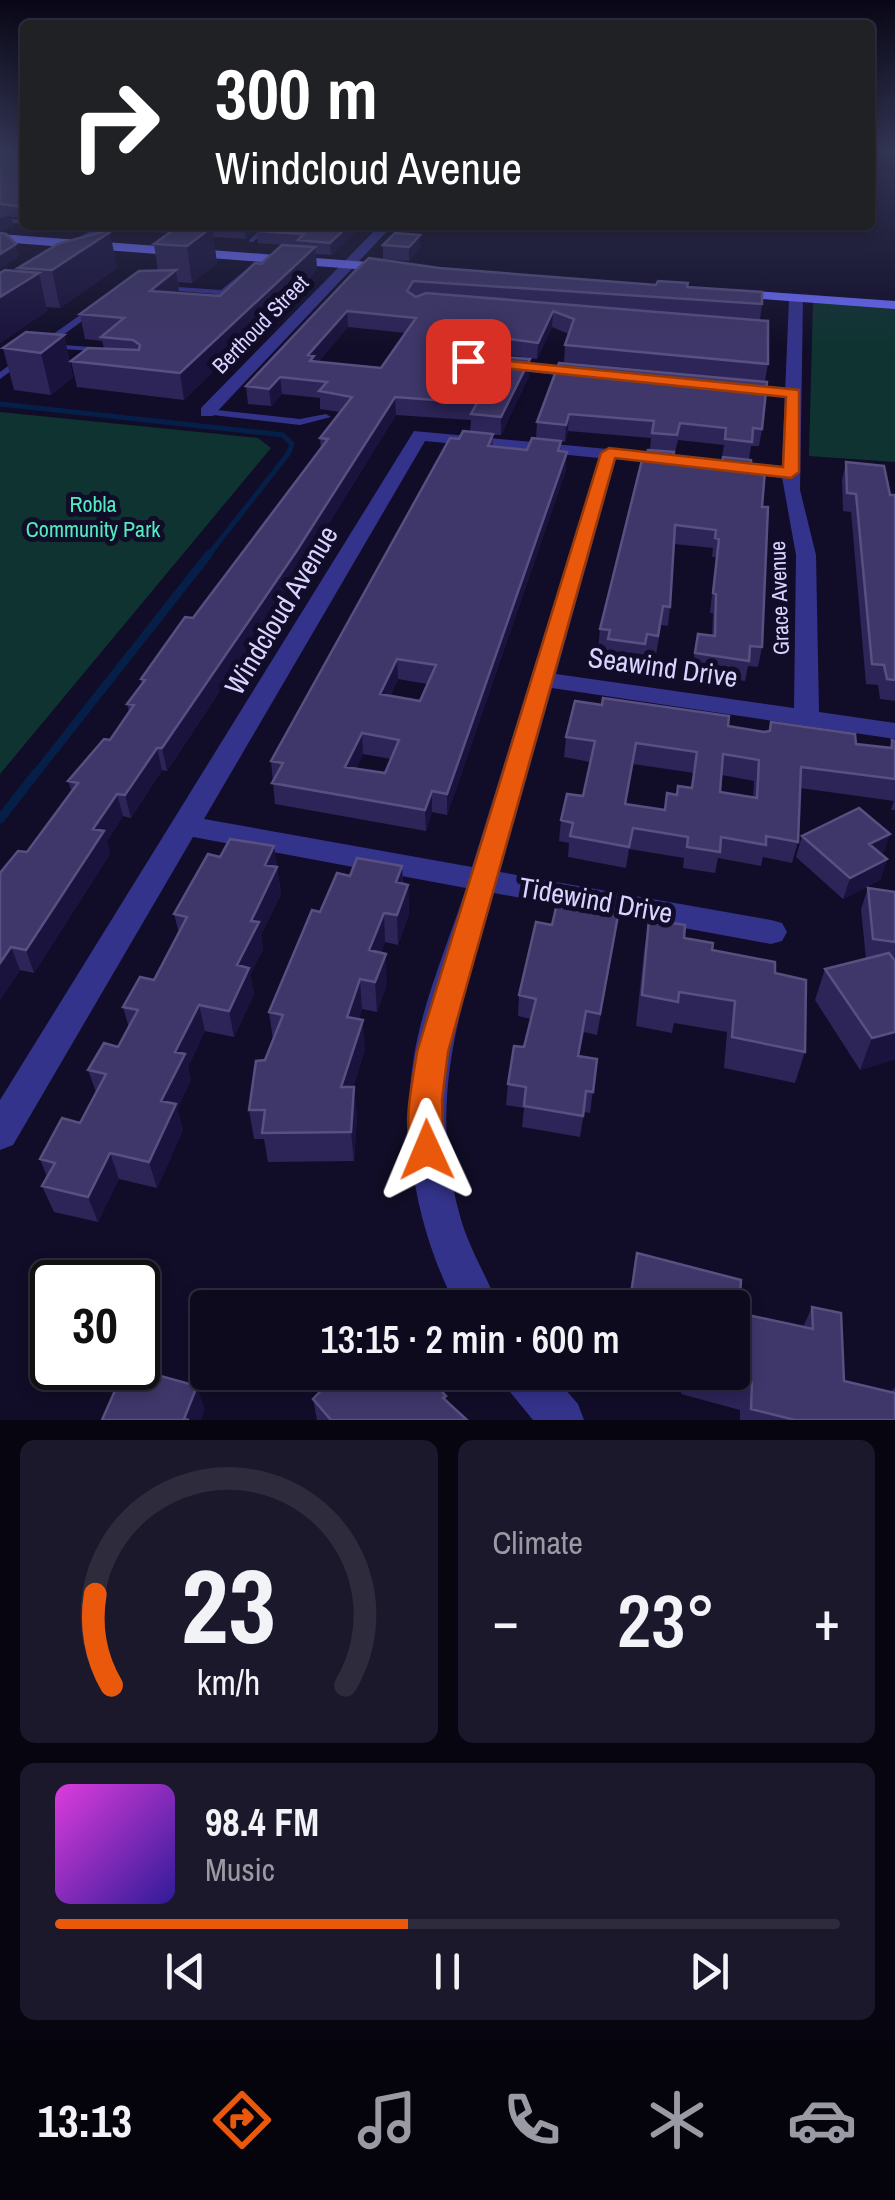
<!DOCTYPE html>
<meta charset="utf-8">
<style>
body{margin:0;font-family:"Archivo Narrow",sans-serif;background:#1b182b;color:#f1f3f6;height:100vh;display:flex;flex-direction:column;font-size:38px;white-space:nowrap}
*{box-sizing:border-box;margin:0}
p{font-size:32px;color:#9a9aa4}
.icon{flex:none;width:55px;height:55px;fill:none;stroke:currentColor;stroke-width:2;stroke-linecap:round;stroke-linejoin:round}
.map{position:relative;height:1420px;overflow:hidden}
.sheet{display:flex;flex-direction:column;gap:20px;padding:20px;background:#070610;flex:1}
.sheet>*{flex:none}
.banner{position:absolute;left:20px;top:20px;width:855px;height:210px;border-radius:10px;box-shadow:0 5px 15px #0003,0 0 0 2px #2d2b3c;background:#202124;color:#fff;overflow:hidden}
.speed{position:absolute;left:30px;top:1260px;display:flex;gap:20px;font-size:50px;font-weight:700;text-align:center}
.speed>*{display:grid;place-content:center;width:130px;height:130px;border-radius:50%;background:#0d0a1e;box-shadow:0 5px 15px #0003,0 0 0 2px #2d2b3c;line-height:1}
.speed .limit{border:5px solid #111;border-radius:15px;background:#fff;color:#111}
.pin{position:absolute;display:grid;place-items:center;width:85px;height:85px;color:#fff;margin:-42px;border-radius:20px;box-shadow:0 5px 15px #0006}
.me{position:absolute;width:110px;margin:-55px;rotate:359deg;stroke-linejoin:round;filter:drop-shadow(0 0 8px #0008)}
.turn{display:flex;align-items:center;gap:35px;height:210px;padding:0 30px;font-size:45px}
.turn .icon{width:130px;height:130px;stroke-width:2.5}
.turn b{display:block;font-size:70px;line-height:85px}
.big{font-size:75px;font-weight:600;line-height:1.1}
.sheet .widget{flex:1;display:flex;flex-direction:column;justify-content:center;gap:15px;min-width:0;padding:0 35px;border-radius:15px;background:#1b182b}
.sheet .dial{align-items:center;gap:0}
.dial svg{height:260px;overflow:visible;fill:none;stroke:#2d2b3c;stroke-width:7;stroke-linecap:round;text-anchor:middle}
.dial text{fill:#f1f3f6;stroke:none}
.song{display:flex;align-items:center;gap:30px}
.cover{width:120px;height:120px;border-radius:15px;background:linear-gradient(135deg,hsl(300 70% 55%),hsl(250 70% 35%))}
.played{height:10px;border-radius:5px;background:linear-gradient(90deg,#ea580c 45%,#2d2b3c 45%)}
.keys{display:flex;justify-content:space-around;direction:ltr}
.heat{display:flex;justify-content:space-between;align-items:center;font-size:55px;direction:ltr}
.sheet .tiles{flex:1;display:grid;gap:20px;grid-template-columns:1fr 1fr}
.widget:last-child{grid-column:span 2}
.trip{position:absolute;left:190px;top:1290px;width:560px;height:100px;border-radius:10px;background:#0d0a1e;box-shadow:0 5px 15px #0003,0 0 0 2px #2d2b3c;font-weight:600;line-height:100px;text-align:center}
.tabs{display:flex;height:160px;justify-content:space-around;align-items:center;background:#05040c;color:#9a9aa4}
.tabs .icon{width:70px;height:70px}
.tabs .on{color:#ea580c}
.tabs b{font-size:45px;color:#f1f3f6}
.map>svg:first-child{display:block}
.green{fill:#0f3331}
.lines{fill:none;stroke-linecap:round;stroke-linejoin:round}
.stream-far2{stroke:#051f49;stroke-width:5}
.stream-far1{stroke:#051f49;stroke-width:8}
.stream{stroke:#051f49;stroke-width:9}
.service{fill:#34338c;fill-rule:evenodd}
.minor{fill:#34338c;fill-rule:evenodd}
.secondary{fill:#6b6bff;fill-rule:evenodd}
.wall{fill:#2d2458;fill-rule:evenodd}
.shaded-wall{fill:#1a133d}
.building{fill:#3f376a;stroke:#575081;stroke-width:2.5;fill-rule:evenodd}
.route{fill:#ea580c;stroke:#983908;stroke-width:2.5}
.labels{text-anchor:middle;dominant-baseline:central;stroke-width:10;stroke-linejoin:round;paint-order:stroke}
.far-street-label{font-size:22px;fill:#d8d4ff;stroke:#110d28}
.far-park-label{font-size:22px;fill:#53ecc3;stroke:#110d28}
.street-label{font-size:28px;fill:#d8d4ff;stroke:#110d28}
</style>
<div class="map">
<svg width="895" height="1420" viewBox="0 0 895 1420">
<rect width="100%" height="100%" fill="#110d28"/>
<!-- green -->
<path class="green" d="M813 300 895 306V462L809 456Z
M0 412 258 438 271 448 0 774Z"/>
<g class="lines">
<!-- stream-far2 -->
<path class="stream-far2" d="M0 404 283 435 292 444 288 454 207 557"/>
<!-- stream-far1 -->
<path class="stream-far1" d="M34 776 209 554"/>
<!-- stream -->
<path class="stream" d="M0 819 36 773"/>
<!-- service -->
<path class="service" d="M0 218 25 220V224L0 222Z
M266 225H273L253 242H249V240Z
M263 256 265 259 220 299H214L216 294 163 290 159 288 163 286 221 290Z
M90 308 97 310 51 344 90 347H93V351L49 348 42 346V342Z
M20 357 27 359 0 379V372Z
M207 409 300 419 326 414 331 417 300 425 204 414V410Z"/>
<!-- minor -->
<path class="minor" d="M100 225H114L81 247H73V241Z
M380 225H393L213 416H201V408Z
M796 294 803 298 800 490 816 555 819 712 895 723V739L552 688 500 872 771 920 782 923 787 932 782 941 771 944 494 893C462 1008 426 1094 460 1216 469 1249 487 1276 499 1308H457C417 1230 400 1142 414 1056 423 1001 449 941 466 888L193 837 13 1145 0 1150V1100L414 431 683 456 686 460 677 465 616 459 556 674 794 708 796 555 782 477 717 469 708 464 717 459 782 466 789 298ZM425 441 599 458 472 867 204 819Z
M495 359 589 369 597 374 589 379 490 367V361Z
M500 1372H550L578 1404 584 1420H533L506 1387Z"/>
<!-- secondary -->
<path class="secondary" d="M0 234 394 264 400 268 394 272 0 242Z
M728 289 895 301V309L723 296 721 293Z"/>
</g>
<!-- wall -->
<path class="wall" d="M0 151H25V218L12 217 14 227 0 231Z
M128 225H185L182 228H190V225H261L246 239 213 237 217 263 192 283 178 282 179 293 220 296 261 264 298 246 258 243 257 231 263 225H362L331 255 316 254 317 270 184 400 77 387 71 361 104 348 102 341 85 339 80 314 158 271 154 244 169 233 129 230Z
M383 245 420 248 409 261 383 259Z
M18 268H117L60 308 46 307 47 311 0 343V273L19 272Z
M439 268 687 287 762 304 760 320 768 364 765 381 564 362 565 345 569 334 552 327 537 359 460 348 529 376 501 435H493V447L527 450 536 438 537 422 559 363 762 429 759 446H751L749 459 722 457 724 445 678 440 675 452 651 450 673 458 751 469 762 507V647L758 667 748 666 745 681 691 673 698 634 712 636 713 613H710L716 557H712L713 548 674 544 670 607 668 626 661 625 656 655 645 654 643 664 606 659 607 650 598 649 600 629 650 450 651 438 568 431 565 442 561 441 560 452 566 470 447 815 432 812 426 831 275 804 271 761 459 439 470 432 471 420 396 415 298 573 167 771 162 770 131 818 123 816 107 841 110 854 34 973 20 970 0 1000 27 852 72 792 68 781 110 740 129 712 127 704 142 684 141 679 193 618 321 450 320 438 340 412 320 409V398L282 394 271 406 248 404 246 386 355 271ZM348 327 406 333 381 368 318 362ZM398 679 427 684 420 701 390 696ZM363 754 391 759 385 773 356 768Z
M64 335 73 377 51 395 14 390 3 348Z
M846 462 890 495H895V701L880 699 878 685 866 684 851 512 843 511 842 480Z
M771 722 856 744 889 748 892 740 895 741V810H891L894 801 800 788 798 842 792 863 763 857 761 866 718 858 715 873 683 868 684 858 629 849 626 868 568 857 569 843 559 841 561 820 583 796 590 762 564 757 566 737 728 726 768 731ZM633 764 694 773 692 788 676 795 664 810 626 804ZM722 775 754 781 753 798 720 792Z
M802 836 882 855 887 859 880 880 843 899 796 857Z
M274 846 281 894 261 935 263 949 250 975 254 994 234 1037 205 1031 188 1067 191 1080 177 1109 183 1130 157 1188 119 1179 98 1222 54 1212 42 1186 47 1177 40 1159 80 1123 96 1092 88 1070 118 1047 129 1028 123 1007 154 980 179 933 174 914 220 857Z
M402 866 403 883 408 885 409 914 398 945 385 942 381 953 387 983 377 1012 362 1009 359 1019 365 1050 353 1087 357 1116 354 1161 268 1162 264 1139H254L249 1110 273 1040 269 1012 320 912 350 876Z
M868 888 895 892V1059L860 1070 815 1000 825 969 866 959 861 909Z
M649 919 684 938 775 973 805 1052 795 1083 724 1068 727 1032 674 1023 672 1033 636 1026 644 951Z
M552 925 616 932 597 1035 584 1032 579 1056 597 1059 590 1113 584 1112 580 1137 522 1127 524 1108 506 1105 508 1084 524 1047 531 1019 518 1016 519 995Z
M637 1253 741 1280 739 1313 803 1327 812 1307 841 1313 844 1381 891 1392 895 1387V1420H740V1410L681 1394 684 1372H732V1308H627Z
M446 1396V1400L467 1420H317L313 1399Z"/>
<!-- shaded-wall -->
<path class="shaded-wall" d="M11 215 14 227 0 231V218Z
M246 225H261L246 239 244 227Z
M349 225H362L331 255 330 243Z
M212 227 217 263 192 283 187 246Z
M110 232 117 268 60 308 52 270Z
M420 235V248L409 261V247Z
M16 244 19 257 0 269V254Z
M315 247 317 270 184 400 180 373Z
M176 270 179 294 150 291Z
M39 273 47 311 0 343V297Z
M347 311 348 327 315 366 316 373 308 355Z
M553 311 552 327 537 359 538 343Z
M447 330V346L436 352V335Z
M64 335 73 377 51 395 41 353Z
M530 359 529 376 501 435V417Z
M280 377 282 394 271 406 269 389Z
M395 397 396 415 298 573 167 771 162 748Z
M569 414 568 431 565 442 566 425Z
M567 452 566 470 447 815V794Z
M397 659 398 679 381 714 380 694Z
M362 733 363 754 346 787 345 767Z
M157 748 162 770 131 818 125 795Z
M432 791V812L426 831 425 810Z
M117 794 123 816 107 841 110 854 34 973 26 950 93 829Z
M890 834 883 855 869 844Z
M274 846 281 894 261 935 263 949 250 975 254 994 234 1037 229 1011 237 965 265 865Z
M887 859 880 880 843 899 850 878Z
M402 866 403 895 396 882Z
M408 885 409 914 398 945 397 915Z
M384 913 385 942 371 980 369 950Z
M11 947 20 970 0 1000V963Z
M386 954 387 983 377 1012 375 982Z
M360 979 362 1009 350 1047 347 1017Z
M199 1005 205 1031 188 1067 191 1080 177 1109 183 1130 157 1188 149 1162 161 1101 175 1052Z
M363 1020 365 1050 344 1116 341 1087Z
M895 1032V1059L860 1070 872 1038Z
M354 1087 357 1116 354 1161 351 1132Z
M110 1153 119 1179 98 1222 88 1197Z
M197 1386 205 1409 201 1420H185Z"/>
<!-- building -->
<path class="building" d="M0 151H25V207L0 204Z
M263 225H349L330 243 298 240 304 234 257 231Z
M212 227 187 246 154 244 176 228Z
M109 230 110 232 52 270 18 268 58 244Z
M0 233 6 234 16 244 0 254Z
M395 233 420 235 409 247 383 245Z
M282 245 315 247 180 373 71 361 88 348 139 350 140 345 133 340 101 337 124 318 80 314 139 271 176 270 150 291 220 296 255 263 261 264Z
M369 258 439 268 656 285 658 281 688 283 687 287 762 292V304L413 281 407 291 416 297 426 293 768 321V364L565 345 574 319 553 311 538 343 447 330 436 335 437 342 482 355 530 359 501 417 471 414 477 403 395 397 296 552 162 748H157L125 795 117 794 93 829 104 831 26 950 11 947 0 963V873L18 851 27 852 78 783 68 781 104 739 110 740 134 705 127 704 145 680 141 679 185 617 193 618 328 439 320 438 352 397 319 391 327 382 280 377 269 389 246 386 355 271ZM347 311 416 318 381 368 310 361 314 356 308 355Z
M5 270 39 273 0 297V273Z
M26 332 64 335 41 353 3 348Z
M559 363 767 382 762 429 753 428 752 442 725 439 726 428 680 423 677 435 652 433 654 421 569 414 566 425 537 422Z
M463 431 493 434 488 446 527 450 532 438 561 441 558 451 567 452 447 794 432 791 425 810 272 783 283 763 271 761 450 438 459 439ZM397 659 436 665 420 701 380 694ZM362 733 399 740 385 773 345 767Z
M648 450 674 452 673 458 722 464 723 457 751 460V469L765 470 762 507H768L762 647 750 646 749 661 695 653 698 634 715 636 716 594 713 593 719 539 715 538 716 530 675 525 670 607 663 606 658 636 647 634 645 644 608 639 610 630 600 629 643 456 647 457Z
M846 462 884 466 890 495H895V680L887 679 884 665 872 664 856 494 847 493Z
M603 698 729 716 728 726 764 732 770 731 771 722 855 734 856 744 892 748V740L895 741V779L801 767 798 842 766 836V845L721 837 720 852 687 847 688 837 633 828 629 847 570 836 573 823 561 820 567 794 583 796 595 741 566 737 575 701 602 705ZM636 743 697 752 692 788 678 786 677 795 667 793 665 810 625 804ZM723 754 759 760 757 798 720 792Z
M859 808 890 834 869 844 887 859 850 878 802 836Z
M230 839 274 846 265 865 277 867 251 921 259 922 237 965 249 968 229 1011 199 1005 175 1052 185 1054 161 1101 176 1104 149 1162 110 1153 88 1197 42 1186 55 1163 40 1159 62 1118 80 1123 106 1074 88 1070 104 1043 118 1047 138 1010 123 1007 140 977 154 980 187 917 174 914 208 854 220 857Z
M357 858 402 866 396 882 408 885 397 915 384 913 369 950 386 954 375 982 360 979 347 1017 363 1020 341 1087H354L351 1132 262 1133 265 1110H249L256 1061 265 1060 283 1015 269 1012 312 910 320 912 337 873 350 876Z
M868 888 895 892V942L873 939Z
M558 899 619 910 600 1014 586 1011 578 1056 597 1059 593 1092 586 1091 583 1116 524 1106 526 1087 508 1084 514 1046 524 1047 536 999 519 995 536 922 552 925Z
M649 919 685 925 684 938 713 943 712 950 775 962V973L806 980 805 1052 732 1037 735 1001 679 992 678 1002 642 995Z
M889 953 895 961V1032L872 1038 825 969Z
M637 1253 741 1280 739 1313 813 1329 812 1307 841 1313 844 1381 895 1393V1420H795L751 1409 752 1383 712 1372H732V1308H629Z
M125 1368H132L197 1386 184 1419 189 1420H102Z
M339 1372H424L446 1396 443 1398 467 1420H331L313 1399Z"/>
<!-- sky -->
<linearGradient id="sky" x2="0" y2="1"><stop stop-color="#090716"/><stop offset="0.43" stop-color="#323553"/><stop offset="1" stop-color="#323553" stop-opacity="0"/></linearGradient>
<rect width="895" height="349" fill="url(#sky)"/>
<!-- route -->
<path class="route" d="M468 357 799 390V472L791 478 615 458 448 1052 442 1100 444 1150 439 1161 427 1165 415 1161C401 1129 412 1085 417 1052L601 453 609 448 783 467 786 397 463 364V358Z"/>
<g class="labels">
<!-- far-street labels -->
<g class="far-street-label">
<text transform="translate(260 324) rotate(-46)">Berthoud Street</text>
<text transform="translate(779 598) rotate(-92)">Grace Avenue</text>
</g>
<!-- far-park labels -->
<g class="far-park-label">
<text x="93" y="504">Robla<tspan x="93" dy="25">Community Park</tspan></text>
</g>
<!-- street labels -->
<g class="street-label">
<text transform="translate(281 610) rotate(-59)">Windcloud Avenue</text>
<text transform="translate(663 667) rotate(8)">Seawind Drive</text>
<text transform="translate(596 900) rotate(10)">Tidewind Drive</text>
</g>
</g>
</svg>
<div class="speed"><div class="limit">30</div></div>
<div class="pin" style="left:468px;top:361px;background:#d93025"><svg class="icon" aria-label="arrive" viewBox="0 0 24 24"><path d="M6 21V4h12l-3 4 3 4H6"/></svg></div>
<svg class="me" style="left:427px;top:1150px" viewBox="-20 -20 40 40"><path d="M0-17L14 15 0 8-14 15z" fill="#ea580c" stroke="#fff" stroke-width="4"/></svg>
<div class="trip">13:15 · 2 min · 600 m</div>
<div class="banner">
<div class="turn"><svg class="icon" aria-label="right" viewBox="0 0 24 24"><path d="M7 20v-9h11M14 6l5 5-5 5"/></svg><div><b>300 m</b>Windcloud Avenue</div></div>
</div>
</div>
<section class="sheet">
<div class="tiles">
<div class="widget dial"><svg viewBox="0 0 100 80">
<path d="M14 69A42 42 0 1 1 86 69"/>
<path d="M14 69A42 42 0 0 1 9 41" stroke="#ea580c"/>
<text x="50" y="56" font-size="32" font-weight="700">23</text>
<text x="50" y="72" font-size="11">km/h</text>
</svg></div>
<div class="widget"><p>Climate</p>
<div class="heat"><a>−</a><b class="big">23°</b><a>+</a></div>
</div>
<div class="widget">
<div class="song"><i class="cover"></i><div><b>98.4 FM</b><p>Music</p></div></div>
<div class="played"></div>
<div class="keys"><svg class="icon" aria-label="previous" viewBox="0 0 24 24"><path d="M18 5L8 12l10 7zM5 5v14"/></svg><svg class="icon" aria-label="pause" viewBox="0 0 24 24"><path d="M8 5v14M16 5v14"/></svg><svg class="icon" aria-label="next" viewBox="0 0 24 24"><path d="M6 5l10 7-10 7zM19 5v14"/></svg></div>
</div>
</div>
</section>
<nav class="tabs">
<b>13:13</b>
<svg class="icon on" aria-label="directions" viewBox="0 0 24 24"><path d="M12 3l9 9-9 9-9-9zM9 14v-3h6M13 9l2 2-2 2"/></svg>
<svg class="icon" aria-label="music" viewBox="0 0 24 24"><path d="M9 18V5l10-2v13"/><circle cx="6" cy="18" r="3"/><circle cx="16" cy="16" r="3"/></svg>
<svg class="icon" aria-label="phone" viewBox="0 0 24 24"><path d="M5 4h4l2 5-3 2q2 4 5 5l2-3 5 2v4C11 20 4 13 5 4z"/></svg>
<svg class="icon" aria-label="climate" viewBox="0 0 24 24"><path d="M12 3v18M4 7l16 10M4 17L20 7"/></svg>
<svg class="icon" aria-label="car" viewBox="0 0 24 24"><path d="M5 17H2v-5l4-1 3-4h7l3 4 3 1v5h-3M9 17h6M6 11h13"/><circle cx="7" cy="17" r="2"/><circle cx="17" cy="17" r="2"/></svg>
</nav>
